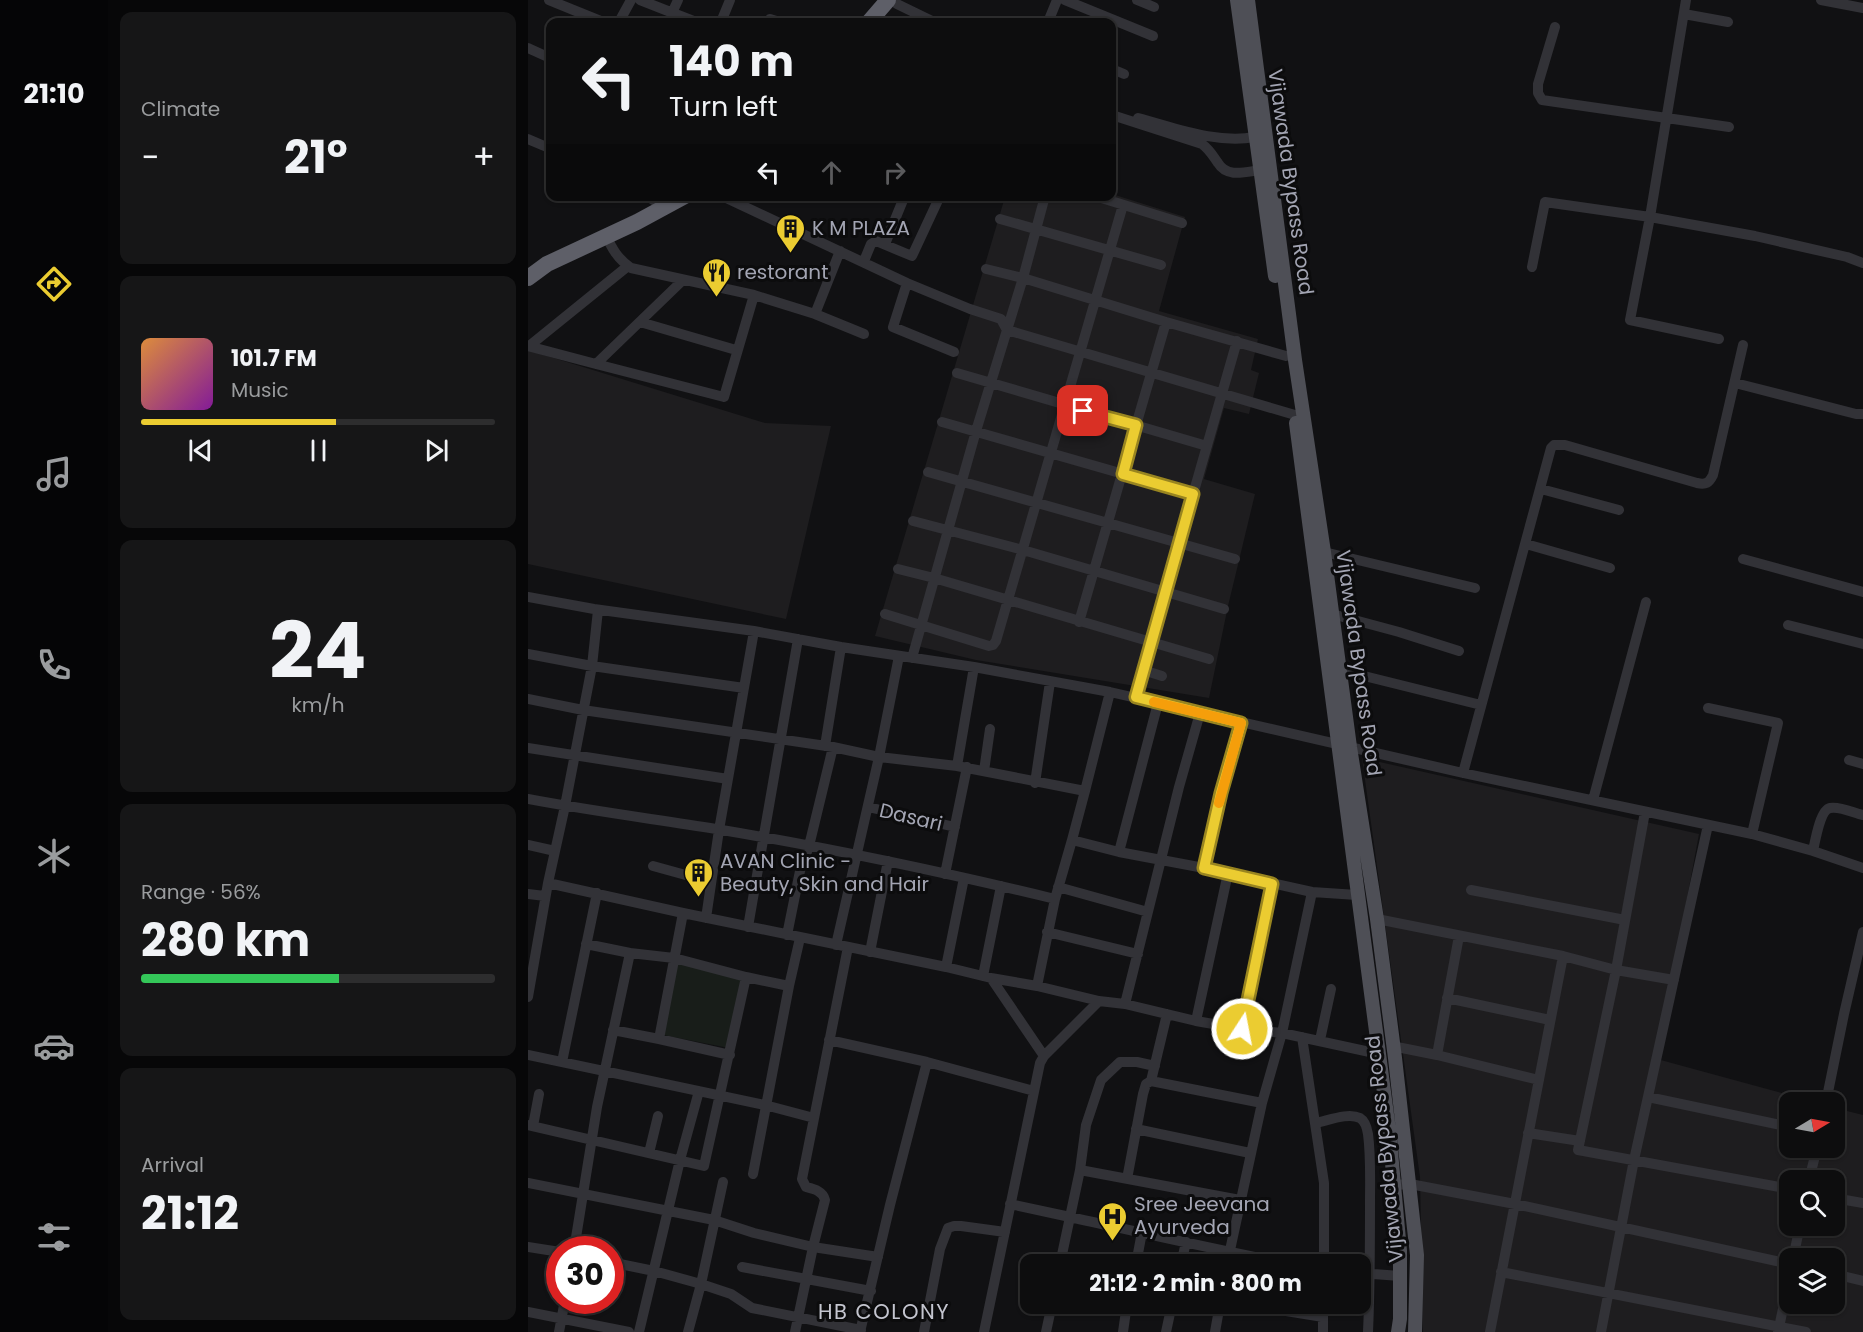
<!DOCTYPE html>
<meta charset="utf-8">
<style>
body{margin:0;font-family:Poppins,sans-serif;background:#161617;color:#f1f3f6;height:100vh;display:flex;flex-direction:column;font-size:22px;white-space:nowrap}
*{box-sizing:border-box;margin:0}
p{font-size:20px;color:#9a9c9e}
.icon{flex:none;width:33px;height:33px;fill:none;stroke:currentColor;stroke-width:2;stroke-linecap:round;stroke-linejoin:round}
.map{position:relative;flex:1;overflow:hidden}
.sheet{display:flex;flex-direction:column;gap:12px;padding:12px;background:#070708;width:420px}
.sheet>*{flex:none}
.guide{position:absolute;left:18px;top:18px;width:570px;height:183px;border-radius:12px;box-shadow:0 2px 4px #0004,0 0 0 2px #2d2d2e;background:#0d0d0e;color:#f1f3f6;overflow:hidden}
.needle{width:39px;rotate:80deg}
.fabs{position:absolute;left:1251px;top:1092px;display:grid;gap:12px}
.fabs a{display:grid;place-items:center;width:66px;height:66px;border-radius:12px;background:#0d0d0e;box-shadow:0 2px 4px #0004,0 0 0 2px #2d2d2e;font-size:30px}
.speed{position:absolute;left:18px;top:1236px;display:flex;gap:12px;font-size:30px;font-weight:700;text-align:center}
.speed>*{display:grid;place-content:center;width:78px;height:78px;border-radius:50%;background:#0d0d0e;box-shadow:0 2px 4px #0004,0 0 0 2px #2d2d2e;line-height:1}
.speed .limit{border:9px solid #d22;background:#fff;color:#111}
.pin{position:absolute;display:grid;place-items:center;width:51px;height:51px;color:#fff;margin:-26px;border-radius:12px;box-shadow:0 3px 9px #0006}
.me{position:absolute;width:66px;margin:-33px;rotate:11deg;stroke-linejoin:round;filter:drop-shadow(0 0 4px #0008)}
.turn{display:flex;align-items:center;gap:21px;height:126px;padding:0 24px;font-size:27px}
.turn .icon{width:78px;height:78px;stroke-width:2.5}
.turn b{display:block;font-size:42px;line-height:51px}
.lanes{display:flex;align-items:center;height:57px;padding:0 24px;background:#0003;justify-content:center;gap:30px;direction:ltr}
.lanes .off{opacity:.35}
.big{font-size:45px;font-weight:700;line-height:1.1}
.sheet .card{flex:1;display:flex;flex-direction:column;justify-content:center;gap:9px;min-width:0;padding:0 21px;border-radius:12px;background:#161617}
.sheet .dial{align-items:center;gap:0}
.dial b{font-size:78px;line-height:1}
.song{display:flex;align-items:center;gap:18px}
.cover{width:72px;height:72px;border-radius:9px;background:linear-gradient(135deg,hsl(30 70% 55%),hsl(290 70% 35%))}
.played{height:6px;border-radius:3px;background:linear-gradient(90deg,#ebcc31 55%,#2d2d2e 55%)}
.keys{display:flex;justify-content:space-around;direction:ltr}
.heat{display:flex;justify-content:space-between;align-items:center;font-size:33px;direction:ltr}
.charge{height:9px;border-radius:4px;background:linear-gradient(90deg,#34c759 56%,#2d2d2e 0)}
.trip{position:absolute;left:492px;top:1254px;width:351px;height:60px;border-radius:12px;background:#0d0d0e;box-shadow:0 2px 4px #0004,0 0 0 2px #2d2d2e;font-weight:700;line-height:60px;text-align:center}
main{display:flex;flex:1;min-height:0}
.tabs{display:flex;flex-direction:column;width:108px;justify-content:space-around;align-items:center;background:#050506;color:#9a9c9e}
.tabs .icon{width:42px;height:42px}
.tabs .current{color:#ebcc31}
.tabs b{font-size:27px;color:#f1f3f6}
.map>svg:first-child{display:block}
.built{fill:#1e1d1f;fill-rule:evenodd}
.green{fill:#181d19}
.lines{fill:none;stroke-linecap:round;stroke-linejoin:round}
.minor{stroke:#323237;stroke-width:10}
.major{stroke:#4e4f56;stroke-width:14}
.highway{stroke:#5e5f68;stroke-width:16}
.route-casing{stroke:#998520;stroke-width:15}
.route{stroke:#ebcc31;stroke-width:10}
.slow{stroke:#f59e0b;stroke-width:10}
.labels{text-anchor:middle;dominant-baseline:central;stroke-width:6;stroke-linejoin:round;paint-order:stroke}
.street-label{font-size:20px;fill:#a3a5b3;stroke:#0c0c0d}
.poi-label{font-size:20px;fill:#a3a5b3;stroke:#0c0c0d;text-anchor:start}
.neighbourhood-label{font-size:21px;letter-spacing:1.5px;fill:#c4c5cf;stroke:#0c0c0d}
</style>
<main>
<nav class="tabs">
<b>21:10</b>
<svg class="icon current" aria-label="directions" viewBox="0 0 24 24"><path d="M12 3l9 9-9 9-9-9zM9 14v-3h6M13 9l2 2-2 2"/></svg>
<svg class="icon" aria-label="music" viewBox="0 0 24 24"><path d="M9 18V5l10-2v13"/><circle cx="6" cy="18" r="3"/><circle cx="16" cy="16" r="3"/></svg>
<svg class="icon" aria-label="phone" viewBox="0 0 24 24"><path d="M5 4h4l2 5-3 2q2 4 5 5l2-3 5 2v4C11 20 4 13 5 4z"/></svg>
<svg class="icon" aria-label="climate" viewBox="0 0 24 24"><path d="M12 3v18M4 7l16 10M4 17L20 7"/></svg>
<svg class="icon" aria-label="car" viewBox="0 0 24 24"><path d="M5 17H2v-5l4-1 3-4h7l3 4 3 1v5h-3M9 17h6M6 11h13"/><circle cx="7" cy="17" r="2"/><circle cx="17" cy="17" r="2"/></svg>
<svg class="icon" aria-label="filters" viewBox="0 0 24 24"><path d="M4 7h16M4 17h16"/><circle cx="9" cy="7" r="2"/><circle cx="15" cy="17" r="2"/></svg>
</nav>
<section class="sheet">
<div class="card"><p>Climate</p>
<div class="heat"><a>−</a><b class="big">21°</b><a>+</a></div>
</div>
<div class="card">
<div class="song"><i class="cover"></i><div><b>101.7 FM</b><p>Music</p></div></div>
<div class="played"></div>
<div class="keys"><svg class="icon" aria-label="previous" viewBox="0 0 24 24"><path d="M18 5L8 12l10 7zM5 5v14"/></svg><svg class="icon" aria-label="pause" viewBox="0 0 24 24"><path d="M8 5v14M16 5v14"/></svg><svg class="icon" aria-label="next" viewBox="0 0 24 24"><path d="M6 5l10 7-10 7zM19 5v14"/></svg></div>
</div>
<div class="card dial"><b>24</b><p>km/h</p></div>
<div class="card"><p>Range · 56%</p><b class="big">280 km</b><div class="charge"></div></div>
<div class="card"><p>Arrival</p><b class="big">21:12</b></div>
</section>
<div class="map">
<svg width="1335" height="1332" viewBox="0 0 1335 1332">
<rect width="100%" height="100%" fill="#111113"/>
<!-- built -->
<path class="built" d="M584 194 657 217 631 311 730 339 723 370 731 373 721 414 696 408 676 479 727 494 700 606 681 698 448 660 347 636 477 197 584 196Z
M0 350 237 423 303 426 258 619 0 564Z
M834 758 1171 834 1129 1059 1287 1102H1262V1148H1306L1307 1108 1335 1115V1332H895L892 1177ZM1262 1180H1306V1226H1262ZM1262 1258H1306V1304H1262Z"/>
<!-- green -->
<path class="green" d="M150 963 215 980 201 1048 135 1035Z"/>
<g class="lines">
<!-- minor -->
<path class="minor" d="M21 0 75 22
M112 0 168 22
M537 0 625 36
M609 0 626 7
M1158 0 1122 217 1227 236 1319 257 1335 263
M1293 0 1335 8
M369 4 406 22
M144 13 150 0
M1156 14 1200 22
M242 19 252 22
M91 22 103 0
M193 22 202 0
M520 22 529 0
M1027 27 1010 84V93L1014 100 1201 127
M0 48 22 58
M584 69 596 74
M584 115 674 144C682 150 685 156 690 163 699 178 717 172 732 170
M610 118C648 128 688 144 727 137
M0 139 21 148 22 146
M119 196 127 201
M194 196 379 283 442 309 473 319 479 330 767 415H776
M567 196 654 223
M472 219 633 265
M78 235C84 249 90 259 103 268L226 295 287 314 336 334
M357 244 375 200
M336 261 343 244 348 241 384 256 412 196
M1004 267 1017 202 1122 217 1102 320 1191 339
M458 269 495 278 517 196
M155 280 68 364 196 397 226 295
M379 283 365 327 426 352
M287 314 312 251
M112 322 208 350
M0 346 68 364
M1 346 100 266
M429 373 679 446
M1207 383 1328 414H1335
M414 422 665 494
M400 472 707 559
M1013 489 1091 510
M385 521 495 550 696 609
M998 544 1082 568
M796 552 947 588
M1215 559 1335 592
M370 569 406 578 681 659
M0 597 66 609 226 631 313 647 446 667 582 692 935 773 1224 834 1285 851 1335 868
M357 614 461 646 465 645 468 641 595 205
M804 614 871 632 931 651
M551 622 638 322
M1260 625 1335 644
M0 654 64 666 216 688
M384 658 448 431 495 278 638 322 758 356
M615 670 634 676
M812 670 953 705
M607 697 709 341
M0 699 55 710 305 747 351 757 429 766 557 791 544 840
M1180 708 1250 723 1224 834
M297 746 313 647
M0 748 200 779
M1321 760 1335 764
M429 766 446 667
M456 771 462 729
M935 773 1023 448 1026 445H1037L1169 483C1178 485 1181 483 1185 475L1215 345
M507 783 522 682
M557 791 582 692
M0 799C63 811 126 819 188 829 302 848 415 872 527 899
M1065 800 1118 602
M340 807 427 827
M1117 812 1088 970 1050 1150 1262 1189
M0 845 27 851
M1285 851C1287 842 1292 810 1302 808 1312 806 1326 813 1335 815
M591 852 630 703
M125 866 183 882
M676 868 693 793 713 723
M417 874 439 767
M20 883 155 913 418 967 463 978 509 986 571 1001 597 1004 668 1021 714 1029 754 1033 851 1054
M530 887 620 912
M943 890 1097 920
M0 894 17 896
M155 913 131 1039 202 1055
M178 918 191 830 226 631
M849 919 1035 956 1088 970 1146 980
M220 927 270 639
M519 932 610 954
M259 935 272 871 281 846 305 747
M308 945 351 757 371 656
M342 952 360 861
M102 953 146 958 218 977 261 986
M418 967 436 878
M455 976 473 886
M463 978 516 1056
M509 986 527 899 544 840 591 852 676 868 784 892 829 895
M0 997 20 883 37 806 64 666 70 610
M919 998 1022 1020
M597 1004 651 787 672 713
M639 1014 623 1081 734 1103
M668 1021 700 873
M714 1029 744 884
M85 1030 131 1039
M774 1037 796 1183V1264
M301 1040 399 1062 506 1091
M792 1040 803 989
M864 1046 909 1055 931 936
M0 1055 237 1105 286 1118
M909 1055 1011 1080
M34 1062 69 893
M1120 1097 1262 1127
M1298 1102 1316 1014 1335 932
M787 1123C799 1121 820 1112 832 1118 837 1121 839 1128 840 1134 843 1157 842 1180 842 1203 842 1246 842 1289 840 1332
M0 1125 176 1166 218 977
M5 1126 11 1094
M608 1129 722 1153
M1000 1133 1052 1141
M121 1153 130 1116
M552 1170 712 1200
M225 1174 261 986 272 938
M599 1179 615 1094 618 1084 623 1081
M1281 1180 1289 1148
M195 1182 173 1284 203 1294 224 1308 333 1330
M0 1183 186 1220 226 1233 285 1247 350 1257
M866 1185 882 1184 987 1204 1262 1264
M1306 1198 1335 1203
M482 1204 542 1217 552 1170 558 1125 573 1080 592 1062H609L627 1066
M0 1247 32 1252
M46 1250 69 1107 102 953 58 944
M1265 1258 1272 1226
M82 1262 126 1271 173 1284 160 1332
M532 1264 542 1217C615 1233 688 1250 762 1264
M608 1264 614 1232
M653 1264 658 1242
M699 1264 734 1103 754 1033 784 892
M214 1267 343 1291
M973 1272 1278 1332
M832 1273 872 1276
M1306 1274 1335 1281
M714 1304 795 1317
M0 1312 101 1332
M31 1332 37 1300
M111 1332 152 1160 171 1091
M267 1332 285 1247 297 1200C295 1191 286 1189 278 1187L274 1179 320 947
M332 1332 362 1205 399 1062
M396 1332 412 1249 420 1228 426 1226H433L477 1232
M456 1332 512 1063 516 1056 571 1001
M518 1332 524 1304
M595 1332 599 1304
M638 1332 644 1304
M687 1332 692 1304
M795 1332V1304
M962 1332 1035 956
M1073 1332 1106 1160 1180 825
M1250 1332 1262 1276"/>
<!-- major -->
<path class="major" d="M709 0 747 276
M720 0 767 360 796 552 822 747 849 919 867 1058 889 1255 887 1332
M768 423 861 1130 872 1251V1319L870 1332"/>
<!-- highway -->
<path class="highway" d="M341 22 360 0
M0 278 19 264 109 222 157 196"/>
</g>
<g class="lines">
<defs>
<path id="route" d="M555 411 608 425 595 474 665 494 608 697 713 723 693 793 676 868 744 884 714 1029"/>
</defs>
<!-- route casing -->
<use href="#route" class="route-casing"/>
<!-- route -->
<use href="#route" class="route"/>
<!-- slow -->
<path class="slow" d="M626 702 713 723 691 803"/>
</g>
<!-- icons -->
<defs>
<symbol id="building-pin" viewBox="-11 -11 22 30"><path d="M0 17L-7.5 6A9.5 9.5 0 1 1 7.5 6Z" fill="#ebcc31" stroke="#0c0c0d"/><path d="M-4-6H4V6H1V3H-1V6H-4ZM-2.5-4.3h1.7v1.8h-1.7ZM.8-4.3h1.7v1.8H.8ZM-2.5-1h1.7V.8h-1.7ZM.8-1h1.7V.8H.8Z" fill="#111"/></symbol>
<symbol id="restaurant-pin" viewBox="-11 -11 22 30"><path d="M0 17L-7.5 6A9.5 9.5 0 1 1 7.5 6Z" fill="#ebcc31" stroke="#0c0c0d"/><path d="M-5-6h1v4h1v-4h1v4h1v-4h1v5L-1.5 .5V6h-2V.5L-5-1ZM5-6V6H3V1.5H1.5Q1.5-4 5-6Z" fill="#111"/></symbol>
<symbol id="hospital-pin" viewBox="-11 -11 22 30"><path d="M0 17L-7.5 6A9.5 9.5 0 1 1 7.5 6Z" fill="#ebcc31" stroke="#0c0c0d"/><path d="M-5-5h3v3.5h4V-5h3V5h-3V1.5h-4V5h-3Z" fill="#111"/></symbol>
</defs>
<g fill-rule="evenodd">
<use href="#building-pin" x="246" y="212" width="33" height="45"/>
<use href="#restaurant-pin" x="172" y="256" width="33" height="45"/>
<use href="#building-pin" x="154" y="856" width="33" height="45"/>
<use href="#hospital-pin" x="568" y="1200" width="33" height="45"/>
</g>
<g class="labels">
<!-- street labels -->
<g class="street-label">
<text transform="translate(763 182) rotate(82)">Vijawada Bypass Road</text>
<text transform="translate(831 663) rotate(82)">Vijawada Bypass Road</text>
<text transform="translate(383 817) rotate(13)">Dasari</text>
<text transform="translate(856 1149) rotate(-96)">Vijawada Bypass Road</text>
</g>
<!-- poi labels -->
<g class="poi-label">
<text x="284" y="228">K M PLAZA</text>
<text x="209" y="272">restorant</text>
<text x="192" y="861">AVAN Clinic -<tspan x="192" dy="23">Beauty, Skin and Hair</tspan></text>
<text x="606" y="1204">Sree Jeevana<tspan x="606" dy="23">Ayurveda</tspan></text>
</g>
<!-- neighbourhood labels -->
<g class="neighbourhood-label">
<text x="356" y="1311">HB COLONY</text>
</g>
</g>
</svg>
<div class="fabs">
<a><svg class="needle" viewBox="-14 -14 28 28"><path d="M0-13l5 13h-10z" fill="#e53935"/><path d="M0 13l5-13h-10z" fill="#9a9c9e"/></svg></a>
<a><svg class="icon" aria-label="search" viewBox="0 0 24 24"><circle cx="10" cy="10" r="6"/><path d="M15 15l6 6"/></svg></a>
<a><svg class="icon" aria-label="layers" viewBox="0 0 24 24"><path d="M12 4l9 5-9 5-9-5zM3 14l9 5 9-5"/></svg></a>
</div>
<div class="speed"><div class="limit">30</div></div>
<div class="pin" style="left:555px;top:411px;background:#d93025"><svg class="icon" aria-label="arrive" viewBox="0 0 24 24"><path d="M6 21V4h12l-3 4 3 4H6"/></svg></div>
<svg class="me" style="left:714px;top:1029px" viewBox="-20 -20 40 40"><circle r="17" fill="#ebcc31" stroke="#fff" stroke-width="3"/><path d="M0-11L8 9 0 5-8 9z" fill="#fff"/></svg>
<div class="trip">21:12 · 2 min · 800 m</div>
<div class="guide">
<div class="turn"><svg class="icon" aria-label="left" viewBox="0 0 24 24"><path d="M17 20v-9H6M10 6l-5 5 5 5"/></svg><div><b>140 m</b>Turn left</div></div>
<div class="lanes"><svg class="icon" aria-label="left" viewBox="0 0 24 24"><path d="M17 20v-9H6M10 6l-5 5 5 5"/></svg><svg class="icon off" aria-label="ahead" viewBox="0 0 24 24"><path d="M12 20V5M6 11l6-6 6 6"/></svg><svg class="icon off" aria-label="right" viewBox="0 0 24 24"><path d="M7 20v-9h11M14 6l5 5-5 5"/></svg></div>
</div>
</div>
</main>
